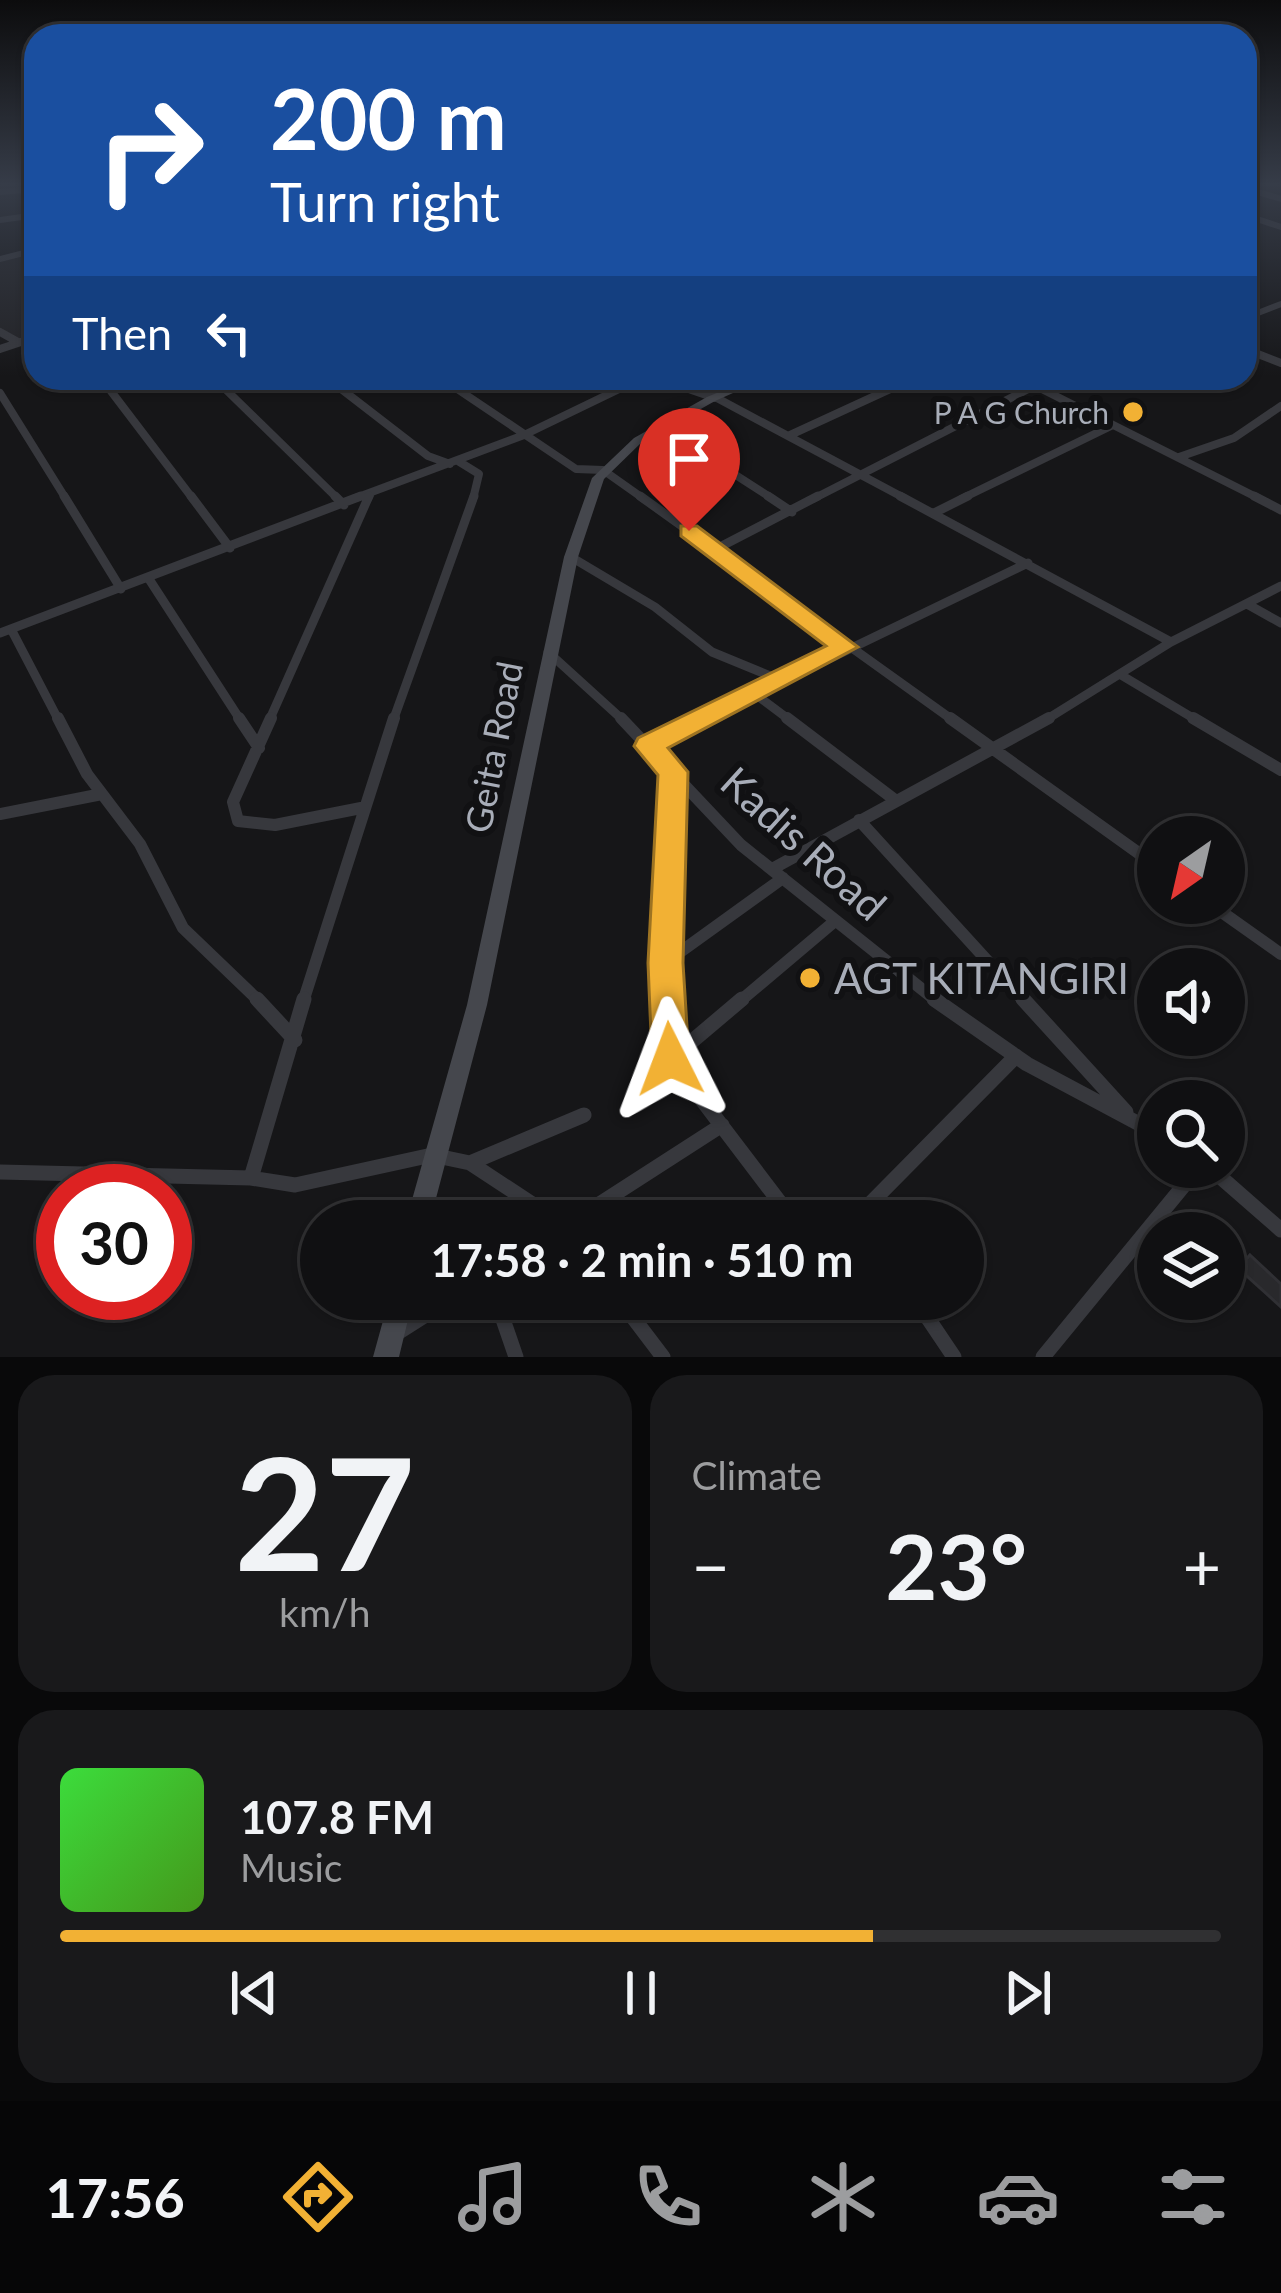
<!DOCTYPE html>
<meta charset="utf-8">
<style>
body{margin:0;font-family:Lato,sans-serif;background:#19191b;color:#f1f3f6;height:100vh;display:flex;flex-direction:column;font-size:45px;white-space:nowrap}
*{box-sizing:border-box;margin:0}
p{font-size:39px;color:#9c9d9f}
.icon{flex:none;width:66px;height:66px;fill:none;stroke:currentColor;stroke-width:2;stroke-linecap:round;stroke-linejoin:round}
.map{position:relative;height:1357px;overflow:hidden}
.details{display:flex;flex-direction:column;gap:18px;padding:18px;background:#09090a;flex:1}
.details>*{flex:none}
.banner{position:absolute;left:24px;top:24px;width:1233px;height:366px;border-radius:36px;box-shadow:0 3px 9px #0004,0 0 0 3px #303032;background:#1a4fa0;color:#fff;overflow:hidden}
.needle{width:78px;rotate:214deg}
.controls{position:absolute;left:1137px;top:816px;display:grid;gap:24px}
.controls a{display:grid;place-items:center;width:108px;height:108px;border-radius:50%;background:#101012;box-shadow:0 3px 9px #0004,0 0 0 3px #303032;font-size:60px}
.speed{position:absolute;left:36px;top:1164px;display:flex;gap:24px;font-size:60px;font-weight:700;text-align:center}
.speed>*{display:grid;place-content:center;width:156px;height:156px;border-radius:50%;background:#101012;box-shadow:0 3px 9px #0004,0 0 0 3px #303032;line-height:1}
.speed .limit{border:18px solid #d22;background:#fff;color:#111}
.pin{position:absolute;display:grid;place-items:center;width:102px;height:102px;color:#fff;margin:-123px -51px;border-radius:50% 50% 50% 0;rotate:-45deg;box-shadow:0 0 12px #0007}
.pin .icon{rotate:45deg}
.me{position:absolute;width:132px;margin:-66px;rotate:357deg;stroke-linejoin:round;filter:drop-shadow(0 0 9px #0008)}
.turn{display:flex;align-items:center;gap:42px;height:252px;padding:0 48px;font-size:54px}
.turn .icon{width:156px;height:156px;stroke-width:2.5}
.turn b{display:block;font-size:84px;line-height:102px}
.then{display:flex;align-items:center;height:114px;padding:0 48px;background:#0003;gap:24px;font-size:45px}
.big{font-size:90px;font-weight:700;line-height:1.1}
.details .tile{flex:1;display:flex;flex-direction:column;justify-content:center;gap:18px;min-width:0;padding:0 42px;border-radius:36px;background:#19191b}
.details .dial{align-items:center;gap:0}
.dial b{font-size:156px;line-height:1}
.song{display:flex;align-items:center;gap:36px}
.cover{width:144px;height:144px;border-radius:18px;background:linear-gradient(135deg,hsl(120 70% 55%),hsl(100 70% 35%))}
.played{height:12px;border-radius:6px;background:linear-gradient(90deg,#f2b134 70%,#303032 70%)}
.keys{display:flex;justify-content:space-around;direction:ltr}
.heat{display:flex;justify-content:space-between;align-items:center;font-size:66px;direction:ltr}
.details .tiles{flex:1;display:grid;gap:18px;grid-template-columns:1fr 1fr}
.tile:last-child{grid-column:span 2}
.trip{position:absolute;left:300px;top:1200px;width:684px;height:120px;border-radius:60px;background:#101012;box-shadow:0 3px 9px #0004,0 0 0 3px #303032;font-weight:700;line-height:120px;text-align:center}
.dock{display:flex;height:192px;justify-content:space-around;align-items:center;background:#060607;color:#9c9d9f}
.dock .icon{width:84px;height:84px}
.dock .current{color:#f2b134}
.dock b{font-size:54px;color:#f1f3f6}
.map>svg:first-child{display:block}
.built{fill:#222225}
.building{fill:#29292c;stroke:#303034;stroke-width:3}
.lines{fill:none;stroke-linecap:round;stroke-linejoin:round}
.minor-far4{stroke:#37383d;stroke-width:6}
.minor-far3{stroke:#37383d;stroke-width:8}
.minor-far2{stroke:#37383d;stroke-width:9}
.minor-far1{stroke:#37383d;stroke-width:12}
.minor{stroke:#37383d;stroke-width:15}
.tertiary{stroke:#37383d;stroke-width:10}
.secondary{fill:#45474d;fill-rule:evenodd}
.route{fill:#f2b134;stroke:#9d7322;stroke-width:3}
.poi-dot{fill:#f2b134;stroke:#111113;stroke-width:4.5}
.labels{text-anchor:middle;dominant-baseline:central;stroke-width:12;stroke-linejoin:round;paint-order:stroke}
.far-poi-label{font-size:30px;fill:#a8adb8;stroke:#111113;text-anchor:end}
.street-label{font-size:36px;fill:#a8adb8;stroke:#111113}
.near-street-label{font-size:42px;fill:#a8adb8;stroke:#111113}
.near-poi-label{font-size:42px;fill:#a8adb8;stroke:#111113;text-anchor:start}
</style>
<div class="map">
<svg width="1281" height="1357" viewBox="0 0 1281 1357">
<rect width="100%" height="100%" fill="#161618"/>
<!-- built -->
<path class="built" d="M36 253V334L12 341 0 330V262Z"/>
<!-- building -->
<path class="building" d="M1250 1255 1281 1284V1307L1238 1268Z"/>
<g class="lines">
<!-- minor-far4 -->
<path class="minor-far4" d="M1245 188 1281 199
M0 192 36 189
M1245 215 1281 227
M0 220 36 215
M0 259 36 250
M1245 318 1281 304"/>
<!-- minor-far3 -->
<path class="minor-far3" d="M0 332 18 342
M0 349 36 337
M1245 349 1281 363
M101 378 193 499
M214 378 338 499
M327 378 428 456 450 464
M441 378 576 469 603 470 644 499
M1020 378 1260 499
M0 393 66 499
M715 397 906 499
M661 427 773 499
M788 436 914 378
M1179 457 1234 438 1281 406
M458 461 479 474 473 499
M353 499 524 435 642 378
M368 499 370 495
M813 499 1036 385
M961 499 1111 426"/>
<!-- minor-far2 -->
<path class="minor-far2" d="M64 496 121 589
M191 496 230 548
M335 496 344 505
M640 496 954 721
M768 496 792 512
M900 496 1171 642
M1254 496 1281 510
M934 513 968 496
M716 549 818 496
M571 557 655 607 712 652 780 680
M149 579 241 721
M1247 604 1281 623
M11 629 59 721
M0 633 361 496
M548 652 624 721
M1121 675 1198 721
M755 694 791 721
M269 721 369 496
M393 721 474 496
M700 721 1028 563
M1044 721 1171 642 1281 586"/>
<!-- minor-far1 -->
<path class="minor-far1" d="M58 718 87 774 140 844 183 928 260 1002
M239 718 259 748
M271 718 233 802 238 821 275 825 361 808
M621 718 741 845 938 1002
M787 718 895 800
M950 718 1158 867
M1193 718 1281 770
M648 746 706 718
M0 814 102 794
M859 820 1025 1002
M772 869 1049 718
M1209 903 1281 954
M665 963 783 878
M303 1002 394 718
M667 1002 673 773
M739 1002 835 921"/>
<!-- minor -->
<path class="minor" d="M257 999 295 1040
M667 999 671 1059 794 1221
M934 999 1027 1064 1158 1134
M1023 999 1126 1112
M671 1059 742 999
M470 1163 584 1115
M1209 1167 1281 1230
M0 1172 251 1178 295 1185 432 1155 470 1163 558 1221
M251 1178 304 999
M573 1221 722 1125
M853 1221 1016 1056
M496 1299 516 1357
M619 1299 663 1357
M915 1299 954 1357
M396 1334 451 1299
M1043 1357 1199 1167"/>
<!-- tertiary -->
<path class="tertiary" d="M660 378 715 397"/>
<!-- secondary -->
<path class="secondary" d="M753 378H767L715 401 642 442 604 479 578 557 487 1005 430 1221H406L467 1005 564 557 592 478 634 438 707 397Z
M389 1299H413L399 1357H373Z"/>
</g>
<!-- sky -->
<linearGradient id="sky" x2="0" y2="1"><stop stop-color="#0c0c0d"/><stop offset="0.49" stop-color="#363c48"/><stop offset="1" stop-color="#363c48" stop-opacity="0"/></linearGradient>
<rect width="1281" height="376" fill="url(#sky)"/>
<!-- route -->
<path class="route" d="M681 526H697L858 647 668 748 688 772 683 963 689 1059 684 1072 670 1077 657 1072 652 1059 648 963 658 775 634 746 638 738 826 646 681 536Z"/>
<!-- markers -->
<g class="poi-dot">
<circle cx="1133" cy="412" r="12"/>
<circle cx="810" cy="978" r="12"/>
</g>
<g class="labels">
<!-- far-poi labels -->
<g class="far-poi-label">
<text x="1109" y="412">P A G Church</text>
</g>
<!-- street labels -->
<g class="street-label">
<text transform="translate(493 747) rotate(-79)">Geita Road</text>
</g>
<!-- near-street labels -->
<g class="near-street-label">
<text transform="translate(804 843) rotate(42)">Kadis Road</text>
</g>
<!-- near-poi labels -->
<g class="near-poi-label">
<text x="834" y="978">AGT KITANGIRI</text>
</g>
</g>
</svg>
<div class="controls">
<a><svg class="needle" viewBox="-14 -14 28 28"><path d="M0-13l5 13h-10z" fill="#e53935"/><path d="M0 13l5-13h-10z" fill="#9c9d9f"/></svg></a>
<a><svg class="icon" aria-label="sound" viewBox="0 0 24 24"><path d="M4 9h4l5-4v14l-5-4H4zM17 9q2 3 0 6"/></svg></a>
<a><svg class="icon" aria-label="search" viewBox="0 0 24 24"><circle cx="10" cy="10" r="6"/><path d="M15 15l6 6"/></svg></a>
<a><svg class="icon" aria-label="layers" viewBox="0 0 24 24"><path d="M12 4l9 5-9 5-9-5zM3 14l9 5 9-5"/></svg></a>
</div>
<div class="speed"><div class="limit">30</div></div>
<div class="pin" style="left:689px;top:531px;background:#d93025"><svg class="icon" aria-label="arrive" viewBox="0 0 24 24"><path d="M6 21V4h12l-3 4 3 4H6"/></svg></div>
<svg class="me" style="left:670px;top:1059px" viewBox="-20 -20 40 40"><path d="M0-17L14 15 0 8-14 15z" fill="#f2b134" stroke="#fff" stroke-width="4"/></svg>
<div class="trip">17:58 · 2 min · 510 m</div>
<div class="banner">
<div class="turn"><svg class="icon" aria-label="right" viewBox="0 0 24 24"><path d="M7 20v-9h11M14 6l5 5-5 5"/></svg><div><b>200 m</b>Turn right</div></div>
<div class="then">Then<svg class="icon" aria-label="left" viewBox="0 0 24 24"><path d="M17 20v-9H6M10 6l-5 5 5 5"/></svg></div>
</div>
</div>
<section class="details">
<div class="tiles">
<div class="tile dial"><b>27</b><p>km/h</p></div>
<div class="tile"><p>Climate</p>
<div class="heat"><a>−</a><b class="big">23°</b><a>+</a></div>
</div>
<div class="tile">
<div class="song"><i class="cover"></i><div><b>107.8 FM</b><p>Music</p></div></div>
<div class="played"></div>
<div class="keys"><svg class="icon" aria-label="previous" viewBox="0 0 24 24"><path d="M18 5L8 12l10 7zM5 5v14"/></svg><svg class="icon" aria-label="pause" viewBox="0 0 24 24"><path d="M8 5v14M16 5v14"/></svg><svg class="icon" aria-label="next" viewBox="0 0 24 24"><path d="M6 5l10 7-10 7zM19 5v14"/></svg></div>
</div>
</div>
</section>
<nav class="dock">
<b>17:56</b>
<svg class="icon current" aria-label="directions" viewBox="0 0 24 24"><path d="M12 3l9 9-9 9-9-9zM9 14v-3h6M13 9l2 2-2 2"/></svg>
<svg class="icon" aria-label="music" viewBox="0 0 24 24"><path d="M9 18V5l10-2v13"/><circle cx="6" cy="18" r="3"/><circle cx="16" cy="16" r="3"/></svg>
<svg class="icon" aria-label="phone" viewBox="0 0 24 24"><path d="M5 4h4l2 5-3 2q2 4 5 5l2-3 5 2v4C11 20 4 13 5 4z"/></svg>
<svg class="icon" aria-label="climate" viewBox="0 0 24 24"><path d="M12 3v18M4 7l16 10M4 17L20 7"/></svg>
<svg class="icon" aria-label="car" viewBox="0 0 24 24"><path d="M5 17H2v-5l4-1 3-4h7l3 4 3 1v5h-3M9 17h6M6 11h13"/><circle cx="7" cy="17" r="2"/><circle cx="17" cy="17" r="2"/></svg>
<svg class="icon" aria-label="filters" viewBox="0 0 24 24"><path d="M4 7h16M4 17h16"/><circle cx="9" cy="7" r="2"/><circle cx="15" cy="17" r="2"/></svg>
</nav>
